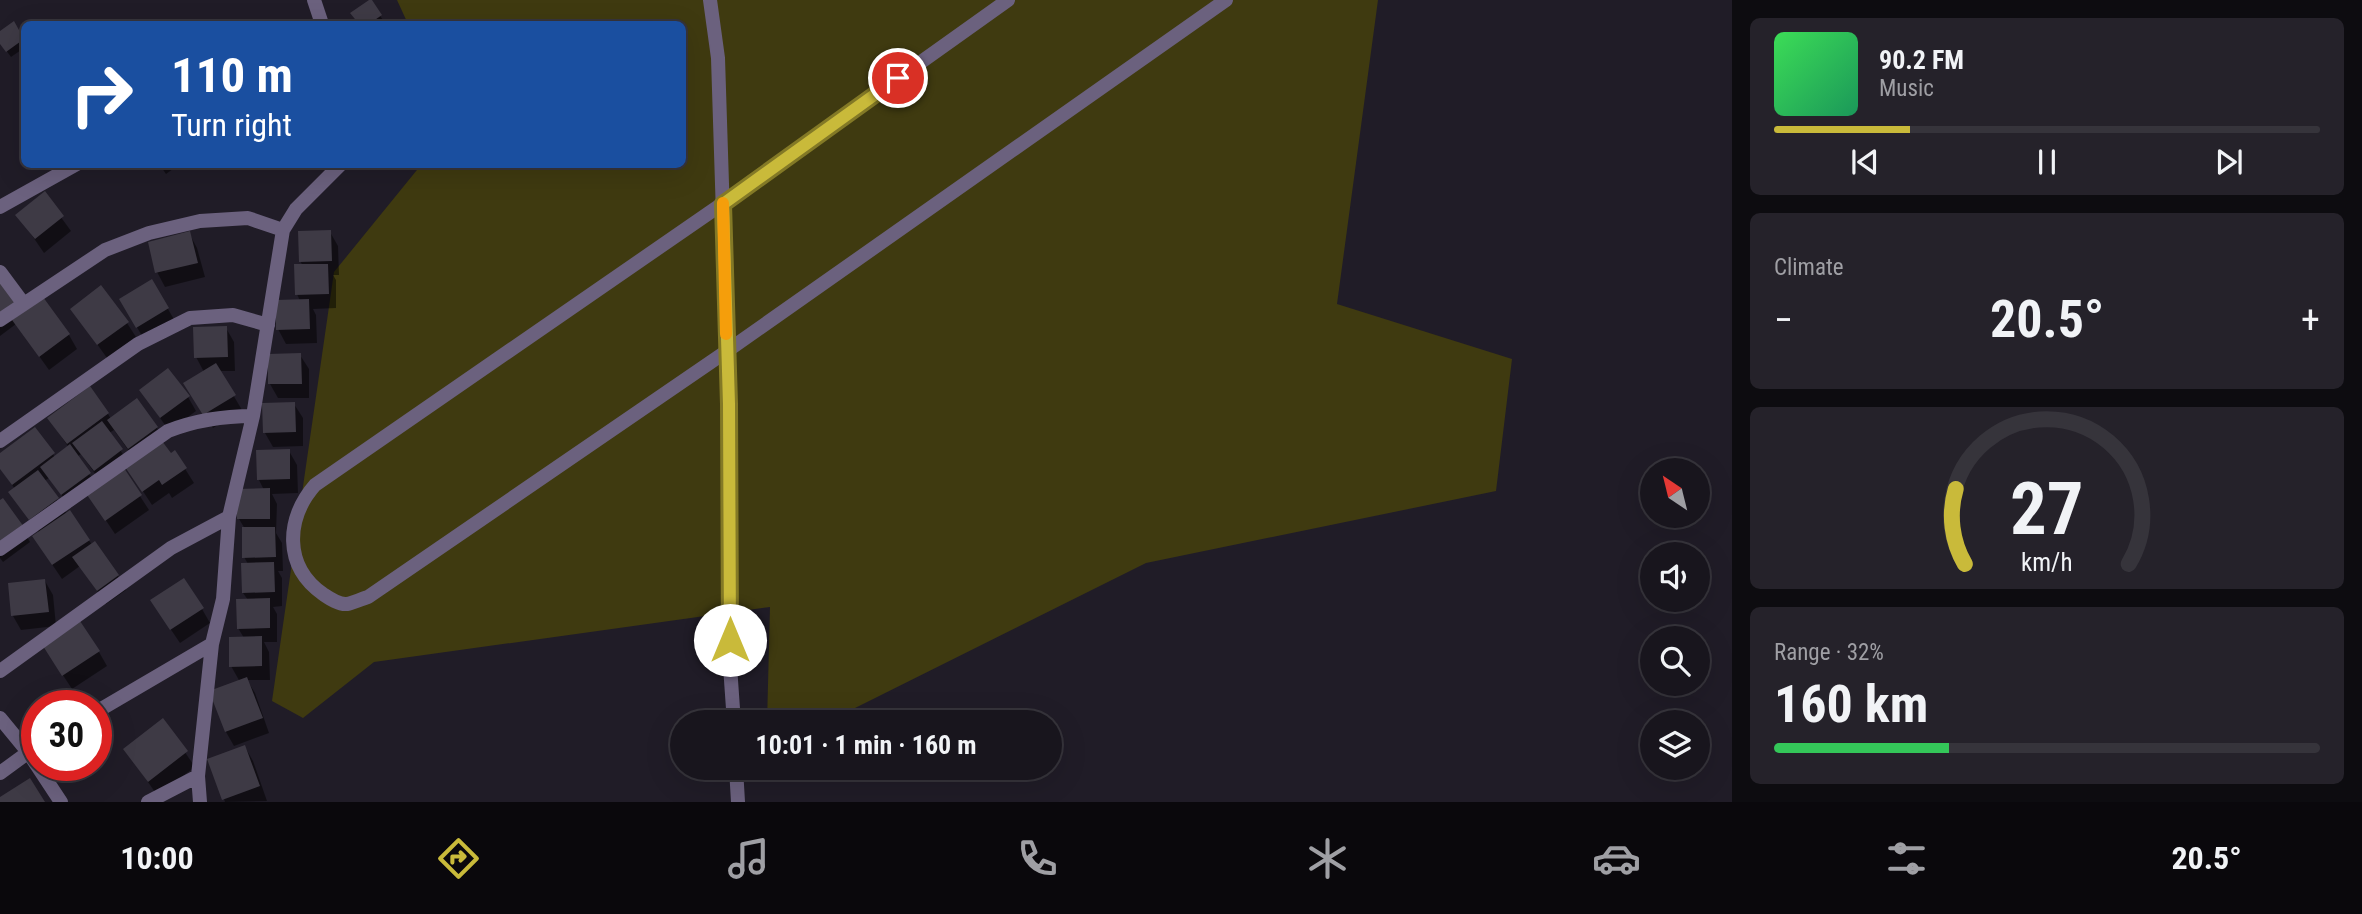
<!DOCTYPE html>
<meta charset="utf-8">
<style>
body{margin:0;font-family:"Roboto Condensed",sans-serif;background:#25222a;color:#f1f3f6;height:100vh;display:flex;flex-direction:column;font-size:26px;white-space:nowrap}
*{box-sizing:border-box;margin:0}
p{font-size:23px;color:#9f9fa4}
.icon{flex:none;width:38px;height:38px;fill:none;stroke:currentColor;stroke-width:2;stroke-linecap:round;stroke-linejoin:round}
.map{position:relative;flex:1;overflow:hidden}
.details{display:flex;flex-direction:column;gap:18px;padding:18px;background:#0d0c10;width:630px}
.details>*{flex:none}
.banner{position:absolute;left:21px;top:21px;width:665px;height:147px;border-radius:10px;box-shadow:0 7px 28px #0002,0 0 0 2px #36343b;background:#1a4fa0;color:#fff;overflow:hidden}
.needle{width:46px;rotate:325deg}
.fabs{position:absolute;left:1640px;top:458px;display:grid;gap:14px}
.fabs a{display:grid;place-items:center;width:70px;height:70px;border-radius:50%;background:#18151d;box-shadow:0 7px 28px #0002,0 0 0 2px #36343b;font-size:35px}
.speed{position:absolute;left:21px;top:690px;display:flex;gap:14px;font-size:35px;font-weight:700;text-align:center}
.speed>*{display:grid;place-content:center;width:91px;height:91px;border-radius:50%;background:#18151d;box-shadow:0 7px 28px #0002,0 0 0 2px #36343b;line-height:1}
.speed .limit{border:10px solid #d22;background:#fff;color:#111}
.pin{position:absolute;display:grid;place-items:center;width:60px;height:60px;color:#fff;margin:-30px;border:4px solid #fff;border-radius:50%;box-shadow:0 2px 7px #0007}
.me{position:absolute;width:77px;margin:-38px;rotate:0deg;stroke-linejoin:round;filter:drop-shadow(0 0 5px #0008)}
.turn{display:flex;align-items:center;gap:24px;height:147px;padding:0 35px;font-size:32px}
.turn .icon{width:91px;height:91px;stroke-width:2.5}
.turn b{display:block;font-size:49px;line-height:60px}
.big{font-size:52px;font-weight:700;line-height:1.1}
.details .widget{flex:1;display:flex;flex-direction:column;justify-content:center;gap:10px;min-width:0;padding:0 24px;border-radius:10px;background:#25222a}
.details .dial{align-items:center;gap:0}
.dial svg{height:182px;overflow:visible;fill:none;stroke:#36343b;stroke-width:7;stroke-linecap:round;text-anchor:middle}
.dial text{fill:#f1f3f6;stroke:none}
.song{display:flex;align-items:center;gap:21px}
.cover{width:84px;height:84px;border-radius:10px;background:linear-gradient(135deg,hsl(130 70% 55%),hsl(150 70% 35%))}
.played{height:7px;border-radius:4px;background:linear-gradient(90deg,#c9ba3a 25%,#36343b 25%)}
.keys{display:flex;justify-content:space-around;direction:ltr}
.heat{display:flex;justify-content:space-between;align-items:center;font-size:38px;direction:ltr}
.charge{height:10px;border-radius:5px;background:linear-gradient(90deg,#34c759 32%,#36343b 0)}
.trip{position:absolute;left:670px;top:710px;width:392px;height:70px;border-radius:35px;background:#18151d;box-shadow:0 7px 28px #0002,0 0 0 2px #36343b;font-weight:700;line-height:70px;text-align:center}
.tab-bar{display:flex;height:112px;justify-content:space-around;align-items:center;background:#0a080c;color:#9f9fa4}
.tab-bar .icon{width:49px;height:49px}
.tab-bar .active{color:#c9ba3a}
.tab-bar b{font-size:32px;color:#f1f3f6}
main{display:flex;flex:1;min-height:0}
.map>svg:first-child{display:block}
.green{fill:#3f3a10}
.shadow{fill:#0007;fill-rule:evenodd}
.building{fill:#3e3a45}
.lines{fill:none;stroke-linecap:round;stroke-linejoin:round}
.minor{stroke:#6b617e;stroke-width:14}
.route-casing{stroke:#837926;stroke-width:18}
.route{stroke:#c9ba3a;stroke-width:12}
.slow{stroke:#f59e0b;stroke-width:12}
</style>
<main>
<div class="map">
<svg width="1732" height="802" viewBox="0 0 1732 802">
<rect width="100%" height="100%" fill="#201c27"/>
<!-- green -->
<path class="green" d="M397 0H1378L1337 304 1512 359 1496 491 1146 563 825 723H767L770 607 374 662 303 718 272 701 334 272 421 165 682 164V24H408Z"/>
<!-- shadow -->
<path class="shadow" d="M370 1 385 23 382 24H360L353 13Z
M14 24 24 40V48L11 57 0 42V33Z
M159 164H180L166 174Z
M44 194 71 231 44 253 18 215Z
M330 232 338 246 339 275H333L336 280V308L313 309 316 315 317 343 286 344 278 329 300 301 297 294 303 266 300 261Z
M189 233 197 248 205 277 165 287 157 272Z
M152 281 176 323 145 341 121 300Z
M0 285 69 335 77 349 49 370 16 324 0 336Z
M72 309 127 323 136 337 107 358Z
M226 328 234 342 235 371H219L242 410 213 428 194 398 204 372 196 357Z
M300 355 309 369V398H278L270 384Z
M141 390 188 397 196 411 169 431Z
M294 404 303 418V446L273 447 265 433Z
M108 414 111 419 157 428 165 442 162 444 170 455 175 453 194 483 172 498 169 493 152 505 127 467 123 470 149 510 115 534 89 495 71 508 49 478 44 481 67 514 118 576 126 590 106 604 80 566 62 579 43 551 39 533 10 492 15 489 0 468V455L53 454 55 458 69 448 49 418ZM114 430 136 461 130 465 109 433ZM81 454 101 482 97 485 77 457Z
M289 451 297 465 298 493 272 494 277 504 276 533 282 543 283 571H278L282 578V606L273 607 277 614V642H264L269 652 270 680H247L255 693 269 733 234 746 226 732 212 692 240 682 231 666 244 638 238 628 248 600 243 593 248 564 244 557 245 529 239 519 264 490 259 480 258 452Z
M0 502 22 528 30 542 3 562 0 558Z
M45 581 53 595 56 626 21 630 13 616Z
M202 609 210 623 180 643 161 615Z
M99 652 107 666 72 689 53 660Z
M163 720 195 767 157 795 125 749Z
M245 747 253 761 267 801 225 802 224 799Z"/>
<!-- building -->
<path class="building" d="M369 0H372L382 15 369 24H359L350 13Z
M14 21 24 39 6 52 0 44V31Z
M45 191 64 216 35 239 15 215Z
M331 230 332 261 299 262 298 231Z
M190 231 198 263 155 273 148 242Z
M294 264H328L329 294 295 295Z
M152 279 169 308 136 328 119 299Z
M0 282 16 303 0 315Z
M101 285 129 322 97 345 70 309Z
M43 297 70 334 39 357 12 320Z
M309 299 310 329 276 330V300Z
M227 326 228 357 194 358 193 327Z
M301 353 302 384H268V354Z
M216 363 236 395 203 415 183 383Z
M168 368 190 396 160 418 139 390Z
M90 386 109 413 67 444 47 418Z
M137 398 158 427 128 449 107 420Z
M295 402 296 432 263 433 262 403Z
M102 421 123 449 94 471 72 443Z
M35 427 55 453 12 485 0 469V453Z
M162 441 171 453 175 450 187 468 162 485 159 480 142 492 125 467Z
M70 444 91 473 61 495 40 467Z
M290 449V479L257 480 256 450Z
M122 465 142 495 105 521 85 492Z
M38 470 59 498 29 520 8 492Z
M270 488V519H237L236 489Z
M3 498 24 527 0 544V500Z
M70 510 90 540 52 565 32 536Z
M242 527H275L276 557 242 558Z
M95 541 119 575 97 591 72 557Z
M274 562 275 592 242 593 241 563Z
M184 578 204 608 170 630 150 600Z
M45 579 49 612 11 616 8 583Z
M270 598V628L237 629 236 599Z
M80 621 100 651 62 676 43 646Z
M262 636V666L229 667V637Z
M247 677 263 718 225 732 209 691Z
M163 718 188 751 148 782 123 749Z
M245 745 260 786 222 800 207 759Z
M30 778 45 802H0V797Z"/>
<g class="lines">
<!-- minor -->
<path class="minor" d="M314 0 322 24
M710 0 718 58 729 404 730 666 734 723
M1008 0 722 204 315 485C286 518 283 566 323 594 329 598 339 605 347 604 353 603 361 599 368 597L727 351 1226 0
M0 207 77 164
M0 272 23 303
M0 320 105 250 149 233 200 221 248 218 283 230
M0 441 138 344 190 318 233 315 268 325
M0 549 168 431C196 420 222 416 253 416
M0 671 171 548 229 517
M96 712 212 644 223 599 229 517 253 416 283 230 296 209 341 164
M0 718 28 752 61 802
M736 768 738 802
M0 773 37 746
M148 802 198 776
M200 802 198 776 212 644"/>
</g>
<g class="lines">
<defs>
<path id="route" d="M730 640 729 404 723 204 898 78"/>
</defs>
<!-- route casing -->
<use href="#route" class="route-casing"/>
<!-- route -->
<use href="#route" class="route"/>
<!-- slow -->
<path class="slow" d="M723 203 726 334"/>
</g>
</svg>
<div class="fabs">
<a><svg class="needle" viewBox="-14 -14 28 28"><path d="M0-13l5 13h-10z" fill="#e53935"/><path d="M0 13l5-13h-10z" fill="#9f9fa4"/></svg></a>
<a><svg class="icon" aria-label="sound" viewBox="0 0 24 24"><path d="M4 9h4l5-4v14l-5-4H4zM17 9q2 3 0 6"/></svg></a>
<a><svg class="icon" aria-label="search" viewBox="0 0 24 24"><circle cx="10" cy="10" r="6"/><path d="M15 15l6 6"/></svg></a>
<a><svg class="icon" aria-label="layers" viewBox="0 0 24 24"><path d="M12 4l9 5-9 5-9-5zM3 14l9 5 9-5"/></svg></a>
</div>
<div class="speed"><div class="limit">30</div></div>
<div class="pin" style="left:898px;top:78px;background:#d93025"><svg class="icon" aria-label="arrive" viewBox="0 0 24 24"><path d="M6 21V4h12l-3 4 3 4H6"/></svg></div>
<svg class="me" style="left:730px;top:640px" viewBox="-20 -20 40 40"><circle r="19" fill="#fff"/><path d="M0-13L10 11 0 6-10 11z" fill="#c9ba3a"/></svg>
<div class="trip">10:01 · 1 min · 160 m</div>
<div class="banner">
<div class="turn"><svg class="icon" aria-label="right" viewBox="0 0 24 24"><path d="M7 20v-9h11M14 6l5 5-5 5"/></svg><div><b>110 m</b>Turn right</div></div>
</div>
</div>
<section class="details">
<div class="widget">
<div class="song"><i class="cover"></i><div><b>90.2 FM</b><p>Music</p></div></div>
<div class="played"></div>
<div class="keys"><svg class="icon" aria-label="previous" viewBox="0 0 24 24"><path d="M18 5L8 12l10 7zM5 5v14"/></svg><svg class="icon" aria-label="pause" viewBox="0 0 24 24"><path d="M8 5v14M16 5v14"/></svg><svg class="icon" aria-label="next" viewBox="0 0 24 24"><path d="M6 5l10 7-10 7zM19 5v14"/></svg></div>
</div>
<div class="widget"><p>Climate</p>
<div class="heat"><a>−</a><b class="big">20.5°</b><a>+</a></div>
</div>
<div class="widget dial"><svg viewBox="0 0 100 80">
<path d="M14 69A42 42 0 1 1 86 69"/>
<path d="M14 69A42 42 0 0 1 10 36" stroke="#c9ba3a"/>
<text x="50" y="56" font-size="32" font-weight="700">27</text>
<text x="50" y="72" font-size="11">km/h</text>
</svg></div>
<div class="widget"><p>Range · 32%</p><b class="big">160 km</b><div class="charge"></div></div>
</section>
</main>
<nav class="tab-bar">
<b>10:00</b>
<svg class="icon active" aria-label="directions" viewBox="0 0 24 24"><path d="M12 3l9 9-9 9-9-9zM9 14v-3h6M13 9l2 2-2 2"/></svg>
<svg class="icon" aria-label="music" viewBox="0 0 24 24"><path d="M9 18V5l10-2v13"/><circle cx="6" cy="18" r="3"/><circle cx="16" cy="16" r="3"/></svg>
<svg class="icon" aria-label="phone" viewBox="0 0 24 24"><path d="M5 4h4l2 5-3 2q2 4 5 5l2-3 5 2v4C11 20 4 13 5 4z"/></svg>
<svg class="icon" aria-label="climate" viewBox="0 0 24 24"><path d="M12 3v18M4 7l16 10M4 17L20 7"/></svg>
<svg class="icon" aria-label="car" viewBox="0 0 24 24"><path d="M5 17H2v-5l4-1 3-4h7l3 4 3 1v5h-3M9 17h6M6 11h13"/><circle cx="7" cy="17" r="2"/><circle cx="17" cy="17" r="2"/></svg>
<svg class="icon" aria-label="filters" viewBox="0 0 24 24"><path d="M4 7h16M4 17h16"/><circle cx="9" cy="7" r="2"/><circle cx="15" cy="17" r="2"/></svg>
<b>20.5°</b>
</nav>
